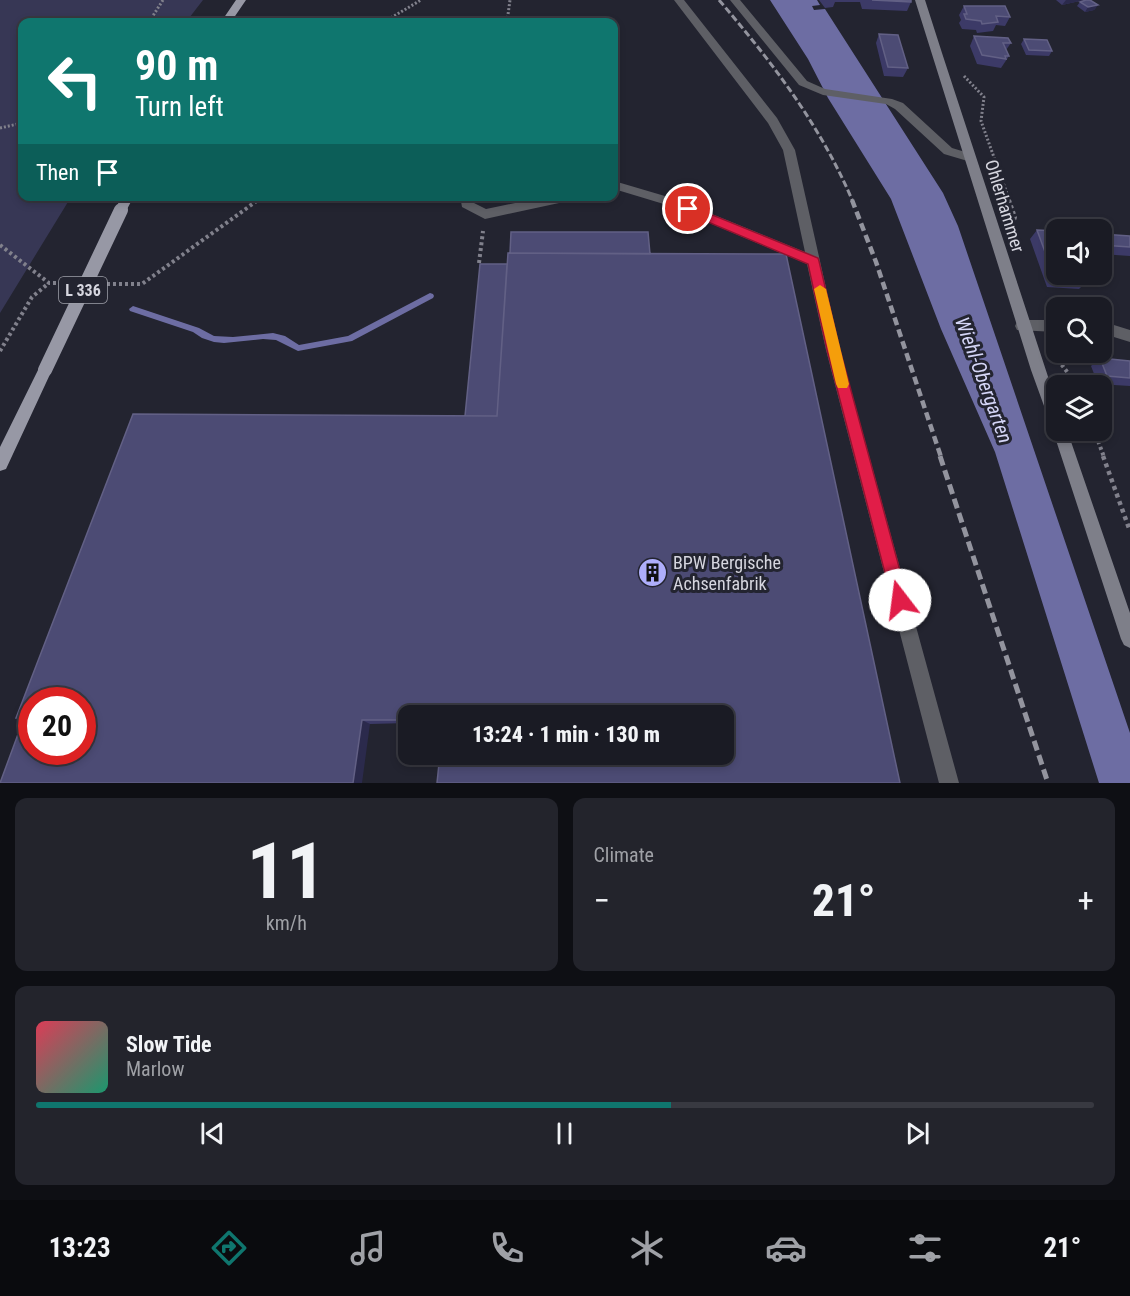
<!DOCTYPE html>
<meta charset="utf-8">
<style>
body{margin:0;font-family:"Roboto Condensed",sans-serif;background:#23242c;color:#f1f3f6;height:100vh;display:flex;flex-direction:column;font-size:22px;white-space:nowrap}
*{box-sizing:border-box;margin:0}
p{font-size:20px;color:#9fa1a6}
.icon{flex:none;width:33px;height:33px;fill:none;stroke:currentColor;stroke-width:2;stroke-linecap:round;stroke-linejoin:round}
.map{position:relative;height:783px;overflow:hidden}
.side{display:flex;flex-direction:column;gap:15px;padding:15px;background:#0e0f14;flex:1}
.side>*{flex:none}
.top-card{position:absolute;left:18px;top:18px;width:600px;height:183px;border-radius:12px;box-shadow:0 3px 9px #0003,0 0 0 2px #383941;background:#0f766e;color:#fff;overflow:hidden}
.controls{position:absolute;left:1046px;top:219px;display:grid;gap:12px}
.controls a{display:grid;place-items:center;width:66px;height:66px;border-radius:12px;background:#1a1b24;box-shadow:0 3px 9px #0003,0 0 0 2px #383941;font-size:30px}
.speed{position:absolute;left:18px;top:687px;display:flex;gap:12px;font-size:30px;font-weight:700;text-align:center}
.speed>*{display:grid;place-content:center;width:78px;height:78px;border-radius:50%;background:#1a1b24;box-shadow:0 3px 9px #0003,0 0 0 2px #383941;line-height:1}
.speed .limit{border:9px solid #d22;background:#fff;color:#111}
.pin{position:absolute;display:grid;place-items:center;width:51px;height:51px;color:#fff;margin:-26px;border:3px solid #fff;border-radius:50%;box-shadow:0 2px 6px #0007}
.me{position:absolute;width:66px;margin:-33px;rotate:345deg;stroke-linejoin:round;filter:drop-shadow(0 0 4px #0008)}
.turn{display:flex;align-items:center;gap:21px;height:126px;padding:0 18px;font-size:27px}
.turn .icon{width:78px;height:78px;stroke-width:2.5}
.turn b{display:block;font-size:42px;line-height:51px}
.then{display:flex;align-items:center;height:57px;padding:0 18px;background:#0003;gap:12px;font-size:22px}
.big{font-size:45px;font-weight:800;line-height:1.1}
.side .card{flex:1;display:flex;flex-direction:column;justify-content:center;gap:9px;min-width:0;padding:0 21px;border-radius:12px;background:#23242c}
.side .dial{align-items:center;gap:0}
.dial b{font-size:78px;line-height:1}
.song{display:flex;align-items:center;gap:18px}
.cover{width:72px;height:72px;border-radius:9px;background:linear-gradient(135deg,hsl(350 70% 55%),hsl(160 70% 35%))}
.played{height:6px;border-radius:3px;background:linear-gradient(90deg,#0f766e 60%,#383941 60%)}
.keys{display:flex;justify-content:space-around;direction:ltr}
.heat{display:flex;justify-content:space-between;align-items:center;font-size:33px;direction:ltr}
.side .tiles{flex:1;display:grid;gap:15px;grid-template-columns:1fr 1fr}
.card:last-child{grid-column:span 2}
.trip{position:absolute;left:398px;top:705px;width:336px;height:60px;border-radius:12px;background:#1a1b24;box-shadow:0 3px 9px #0003,0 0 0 2px #383941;font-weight:800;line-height:60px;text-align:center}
.tabs{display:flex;height:96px;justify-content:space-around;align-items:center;background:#0a0b0e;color:#9fa1a6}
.tabs .icon{width:42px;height:42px}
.tabs .current{color:#0f766e}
.tabs b{font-size:27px;color:#f1f3f6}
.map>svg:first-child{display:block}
.green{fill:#373755}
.water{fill:#6d6da3}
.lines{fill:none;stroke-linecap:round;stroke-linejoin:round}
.stream{fill:#6d6da3;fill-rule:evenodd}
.path-far2{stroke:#81818c;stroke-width:3;stroke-dasharray:2 2;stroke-linecap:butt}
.path-far1{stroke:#81818c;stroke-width:4;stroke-dasharray:3 3;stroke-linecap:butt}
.path{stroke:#81818c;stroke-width:4.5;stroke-dasharray:4 4;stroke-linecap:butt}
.lane{fill:#5e5f65;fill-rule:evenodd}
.secondary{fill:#7e7f89;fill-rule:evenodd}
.primary{fill:#9798a5;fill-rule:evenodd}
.rail-far2{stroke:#93949e;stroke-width:3;stroke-dasharray:7 3;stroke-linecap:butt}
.rail-far1{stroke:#93949e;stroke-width:4.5;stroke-dasharray:8 4.5;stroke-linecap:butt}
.rail{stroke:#93949e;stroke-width:5;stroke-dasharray:10 5;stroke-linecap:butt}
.primary-bridge{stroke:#9798a5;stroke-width:14}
.wall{fill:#3c3a67}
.shaded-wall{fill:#2b2a4c}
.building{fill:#4c4b74;stroke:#626085;stroke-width:1.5;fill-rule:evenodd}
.route{fill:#e11d48;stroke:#92132f;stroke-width:1.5}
.slow{fill:#f59e0b}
.labels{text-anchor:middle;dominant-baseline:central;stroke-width:6;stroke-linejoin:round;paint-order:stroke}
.shield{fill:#232430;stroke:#a0a1aa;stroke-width:1.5}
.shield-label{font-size:16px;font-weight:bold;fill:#d6d6df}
.street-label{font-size:18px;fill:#d6d6df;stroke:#232430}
.poi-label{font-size:18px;fill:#d6d6df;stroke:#232430;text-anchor:start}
.water-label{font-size:20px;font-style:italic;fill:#d5d6f7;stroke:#232430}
</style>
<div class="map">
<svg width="1130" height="783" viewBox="0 0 1130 783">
<rect width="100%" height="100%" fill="#232430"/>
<!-- green -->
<path class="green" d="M0 0H203L186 22H22V196L71 197 0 313Z"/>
<!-- water -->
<path class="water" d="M770 0H817L820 5 812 6 814 10 825 9 943 193 958 226 1130 733V783H1099L995 452 941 329 891 199 828 98 808 59Z"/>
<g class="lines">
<!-- stream -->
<path class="stream" d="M430 293 433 294 434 296 433 298 352 341 298 351 276 340 263 339 224 343 214 342 202 338 193 332 130 311 129 309 133 306 199 328 214 336 233 337 273 333 285 336 299 345 348 336Z"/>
<!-- path-far2 -->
<path class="path-far2" d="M149 22 163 0
M384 22 421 0
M507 22 510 0
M964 76 984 97 981 121 1010 202
M0 128 22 123
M256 202 264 196"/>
<!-- path-far1 -->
<path class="path-far1" d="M1009 200 1015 217 1013 223
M0 245 49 283H64
M479 263 483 231
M107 284H142L258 200
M0 351 32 297 49 283
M1058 360 1078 386
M1094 430 1104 457"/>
<!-- path -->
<path class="path" d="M1103 456 1130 531"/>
<!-- lane -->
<path class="lane" d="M674 0H684L777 118 795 150 840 350 959 783H939L826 350 807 264 667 205 614 189V181L675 199 805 252 783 150 768 123Z
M730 0H740L807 81 825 89 892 99 903 103 952 148 975 155V161L971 162 944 154 895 109 886 104 823 95 799 85Z
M460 196H472V202L486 209 549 196H579L573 200 485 219 462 207Z
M1022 320H1056V332L1017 330 1015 326 1017 322Z
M1101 321 1130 330V342L1101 333Z"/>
<!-- secondary -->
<path class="secondary" d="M915 0H925L942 53 1056 401V430H1067L1130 613V648L1124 645 1121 639 1052 428 1031 370Z"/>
<!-- primary -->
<path class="primary" d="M236 0H246L231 22H221Z
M122 196H134L125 213 121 215 115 210Z
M45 364 50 366 52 370 6 469 0 471V447L40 366Z"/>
<!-- rail-far2 -->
<path class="rail-far2" d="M719 0C772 62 821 126 853 202"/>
<!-- rail-far1 -->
<path class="rail-far1" d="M852 200 876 262 941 457"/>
<!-- rail -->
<path class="rail" d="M940 456 1048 783"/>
<!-- primary-bridge -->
<path class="primary-bridge" d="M45 370 121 210"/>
</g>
<!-- wall -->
<path class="wall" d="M819 0H911V2L907 11 862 9 860 2H835L833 7 825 8Z
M1056 0H1084L1062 5Z
M1080 2 1098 5 1094 10 1085 12 1077 6Z
M964 6 1010 17 1005 26 996 25 993 31 977 33 976 30 962 29 959 23 961 20 959 15Z
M879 34 908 68 903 77 884 76 876 43Z
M974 36 1011 43 1006 50 1009 56 1001 68 977 64 970 46Z
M1024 39 1052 51 1049 56 1026 55 1021 44Z
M1037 230 1087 281 1079 289 1047 287 1030 239Z
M1101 234 1130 236V256L1101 254Z
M650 254 723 754 408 716V723L370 724 24 719 16 718 465 416 507 264Z
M1100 358 1130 361V386L1098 384 1091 366Z"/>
<!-- shaded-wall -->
<path class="shaded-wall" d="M1066 0H1084L1062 5Z
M1098 5 1094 10 1085 12 1088 7Z
M362 720 370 724 362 783H353Z"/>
<!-- building -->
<path class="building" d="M872 0H911V2Z
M1086 0H1090L1098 5 1088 7 1080 2Z
M964 6H1005L1010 17 996 16 998 22 982 24 981 21 966 19 964 14H967Z
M879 34 898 35 908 68 888 67Z
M974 36 1008 38 1011 43H1003L1009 56H1005L1006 59 982 55Z
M1024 39 1047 40 1052 51 1029 50Z
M1037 230 1056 231V274H1085L1087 281 1055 279Z
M511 232H648L650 254 510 253Z
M1101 234 1130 236V247L1101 245Z
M508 253 786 254 900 783H437L440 754H723V716H408V720H362L353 783H0L24 718H16L133 414 497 416ZM32 700H82V752H32Z
M480 264H507L497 416H465Z
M1100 358 1130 361V378L1107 376Z"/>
<!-- route -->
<path class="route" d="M688 205 818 258 819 261 840 350 908 600 906 606 900 609 895 606 892 600 827 350 808 264 684 212V206Z"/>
<!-- slow -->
<path class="slow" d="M820 285 826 289 849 384 847 388H838L836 384 814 289Z"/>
<!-- icons -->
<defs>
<symbol id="building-disc" viewBox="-11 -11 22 22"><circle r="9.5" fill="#aeaefb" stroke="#232430"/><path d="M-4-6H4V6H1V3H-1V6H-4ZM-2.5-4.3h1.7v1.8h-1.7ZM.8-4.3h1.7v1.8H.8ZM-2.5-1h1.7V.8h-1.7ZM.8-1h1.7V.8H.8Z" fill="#111"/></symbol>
</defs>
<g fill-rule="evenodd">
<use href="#building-disc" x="636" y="556" width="33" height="33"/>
</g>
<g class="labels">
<!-- shield labels -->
<rect class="shield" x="59" y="277" width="48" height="26" rx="4.5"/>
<g class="shield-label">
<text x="83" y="290">L 336</text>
</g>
<!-- street labels -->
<g class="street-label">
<text transform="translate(1005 206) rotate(73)">Ohlerhammer</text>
</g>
<!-- poi labels -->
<g class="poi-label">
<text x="673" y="562">BPW Bergische<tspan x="673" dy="21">Achsenfabrik</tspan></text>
</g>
<!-- water labels -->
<g class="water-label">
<text transform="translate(984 380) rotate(70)">Wiehl-Obergarten</text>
</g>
</g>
</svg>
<div class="controls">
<a><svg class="icon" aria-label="sound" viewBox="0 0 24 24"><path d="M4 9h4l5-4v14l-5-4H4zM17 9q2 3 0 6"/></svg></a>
<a><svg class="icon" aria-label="search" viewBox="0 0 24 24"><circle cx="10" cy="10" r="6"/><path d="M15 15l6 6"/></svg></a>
<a><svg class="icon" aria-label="layers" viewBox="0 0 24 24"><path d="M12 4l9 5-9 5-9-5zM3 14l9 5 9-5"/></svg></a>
</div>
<div class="speed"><div class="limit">20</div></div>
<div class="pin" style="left:688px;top:209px;background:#d93025"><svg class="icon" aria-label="arrive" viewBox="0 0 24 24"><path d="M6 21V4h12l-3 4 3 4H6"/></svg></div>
<svg class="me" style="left:900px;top:600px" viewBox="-20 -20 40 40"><circle r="19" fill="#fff"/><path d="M0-13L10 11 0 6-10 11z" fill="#e11d48"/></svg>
<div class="trip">13:24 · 1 min · 130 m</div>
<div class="top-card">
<div class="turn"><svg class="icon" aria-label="left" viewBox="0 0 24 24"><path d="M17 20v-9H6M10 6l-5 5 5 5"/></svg><div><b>90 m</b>Turn left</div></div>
<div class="then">Then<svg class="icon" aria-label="arrive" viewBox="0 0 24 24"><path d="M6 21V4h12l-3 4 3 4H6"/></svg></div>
</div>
</div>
<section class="side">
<div class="tiles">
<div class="card dial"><b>11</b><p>km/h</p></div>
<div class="card"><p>Climate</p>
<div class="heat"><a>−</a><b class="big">21°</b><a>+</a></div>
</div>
<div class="card">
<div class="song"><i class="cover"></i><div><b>Slow Tide</b><p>Marlow</p></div></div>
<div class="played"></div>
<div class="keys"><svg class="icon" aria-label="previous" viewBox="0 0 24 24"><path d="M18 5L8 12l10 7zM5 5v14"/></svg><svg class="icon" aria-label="pause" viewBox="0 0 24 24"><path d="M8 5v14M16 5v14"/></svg><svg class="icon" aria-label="next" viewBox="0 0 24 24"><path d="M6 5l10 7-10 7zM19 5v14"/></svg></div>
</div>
</div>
</section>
<nav class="tabs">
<b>13:23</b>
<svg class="icon current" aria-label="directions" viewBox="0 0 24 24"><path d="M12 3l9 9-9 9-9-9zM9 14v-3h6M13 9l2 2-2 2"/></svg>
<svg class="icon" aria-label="music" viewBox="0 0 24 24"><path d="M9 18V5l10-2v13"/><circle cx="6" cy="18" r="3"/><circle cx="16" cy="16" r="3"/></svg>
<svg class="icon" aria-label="phone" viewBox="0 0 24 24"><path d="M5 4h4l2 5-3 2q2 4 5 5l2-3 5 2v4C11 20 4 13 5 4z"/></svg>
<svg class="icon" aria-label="climate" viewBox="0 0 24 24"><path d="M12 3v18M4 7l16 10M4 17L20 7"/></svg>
<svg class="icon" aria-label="car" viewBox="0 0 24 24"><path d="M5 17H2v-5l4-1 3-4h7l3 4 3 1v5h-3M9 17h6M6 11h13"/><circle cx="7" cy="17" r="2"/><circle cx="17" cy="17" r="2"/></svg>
<svg class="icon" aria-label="filters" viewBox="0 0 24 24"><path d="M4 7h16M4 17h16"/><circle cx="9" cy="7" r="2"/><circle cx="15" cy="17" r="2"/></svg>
<b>21°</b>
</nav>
